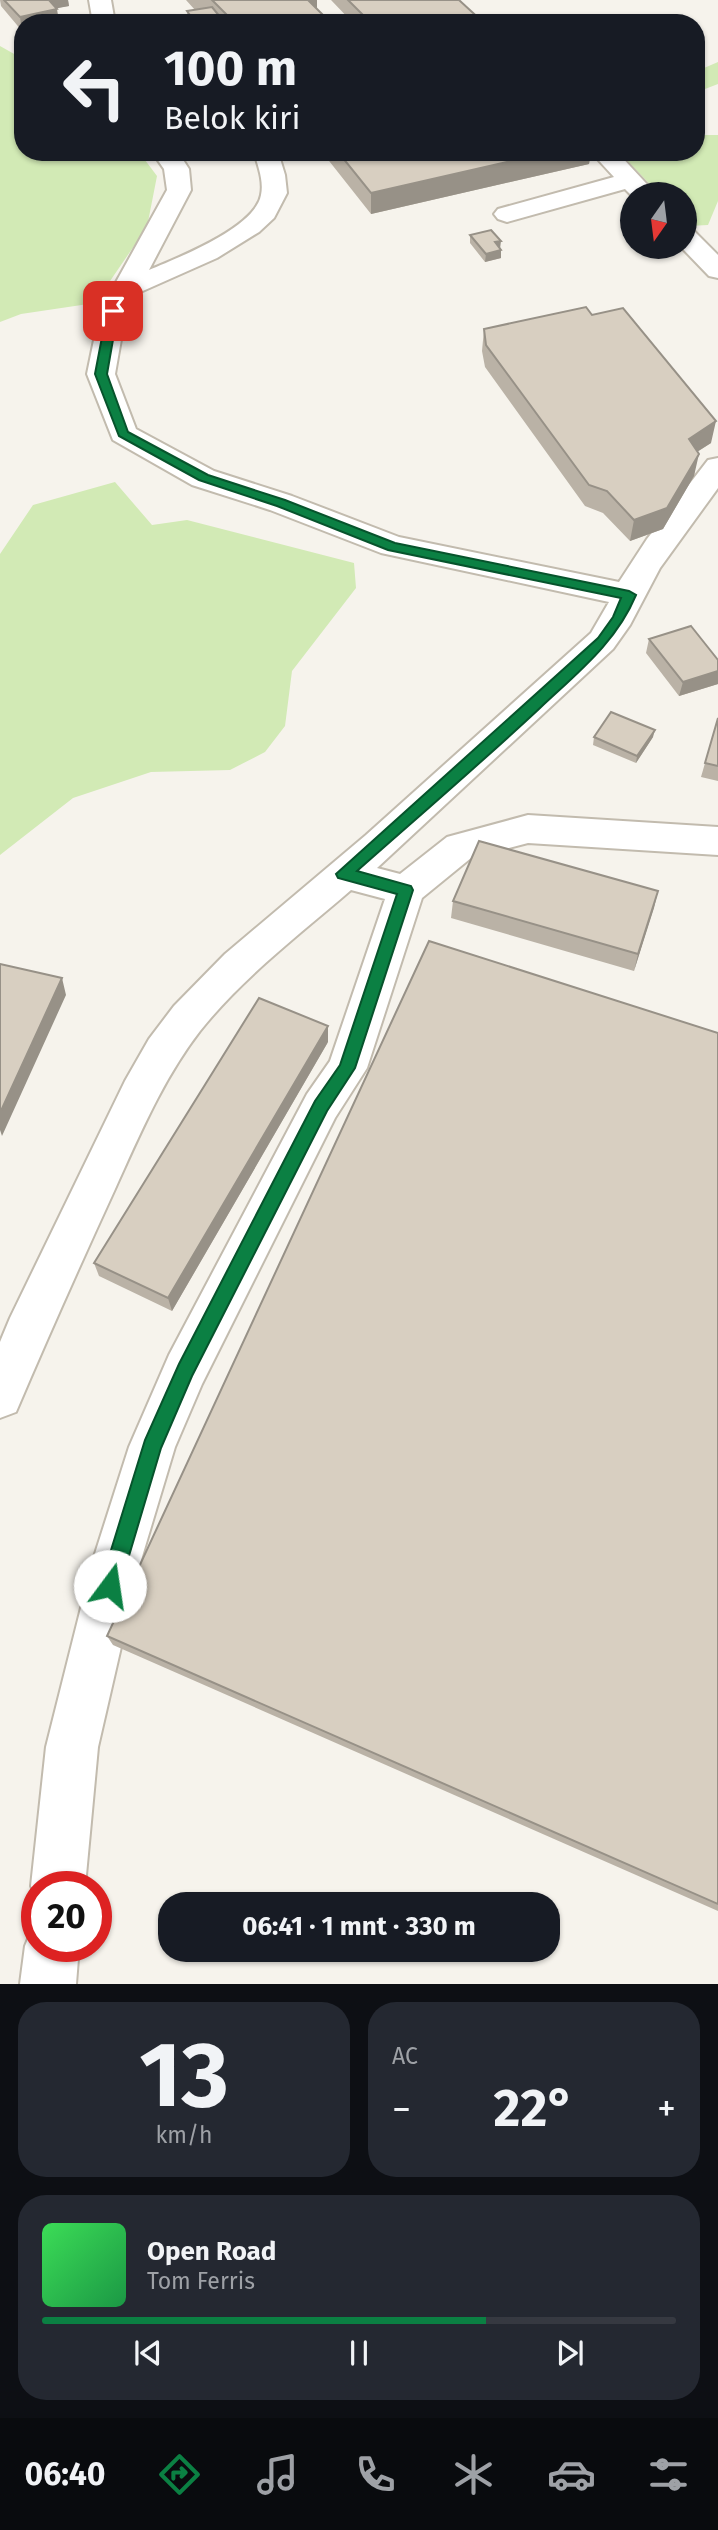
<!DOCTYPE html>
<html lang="id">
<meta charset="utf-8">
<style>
body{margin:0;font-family:"Fira Sans",sans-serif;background:#242831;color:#f1f3f6;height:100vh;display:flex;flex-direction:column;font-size:26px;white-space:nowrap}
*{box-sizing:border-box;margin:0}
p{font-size:23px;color:#9ea1a6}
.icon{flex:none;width:38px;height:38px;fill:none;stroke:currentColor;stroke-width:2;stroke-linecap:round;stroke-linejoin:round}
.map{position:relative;height:1984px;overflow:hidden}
.side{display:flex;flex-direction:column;gap:18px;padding:18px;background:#0d0f14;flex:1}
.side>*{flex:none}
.guide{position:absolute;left:14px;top:14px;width:691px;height:147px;border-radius:28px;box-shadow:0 2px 5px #0004;background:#171b24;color:#f1f3f6;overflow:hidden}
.needle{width:46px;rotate:194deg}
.buttons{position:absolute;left:620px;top:182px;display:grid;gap:14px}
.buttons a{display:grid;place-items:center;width:77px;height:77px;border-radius:50%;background:#171b24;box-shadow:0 2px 5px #0004;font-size:35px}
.speed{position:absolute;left:21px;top:1871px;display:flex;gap:14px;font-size:35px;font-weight:700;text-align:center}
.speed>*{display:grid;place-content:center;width:91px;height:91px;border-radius:50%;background:#171b24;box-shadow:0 2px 5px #0004;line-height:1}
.speed .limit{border:10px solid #d22;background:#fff;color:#111}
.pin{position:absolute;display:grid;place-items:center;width:60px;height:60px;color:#fff;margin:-30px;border-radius:14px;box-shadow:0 4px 10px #0006}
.me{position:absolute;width:77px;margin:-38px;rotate:14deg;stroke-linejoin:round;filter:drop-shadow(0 0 5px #0008)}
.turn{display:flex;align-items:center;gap:24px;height:147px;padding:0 35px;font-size:32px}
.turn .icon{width:91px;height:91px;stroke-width:2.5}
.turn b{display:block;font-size:49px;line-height:60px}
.big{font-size:52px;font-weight:700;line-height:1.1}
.side .widget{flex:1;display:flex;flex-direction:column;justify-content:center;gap:10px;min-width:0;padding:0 24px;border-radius:28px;background:#242831}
.side .dial{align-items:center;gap:0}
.dial b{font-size:91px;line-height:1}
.song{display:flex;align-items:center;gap:21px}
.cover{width:84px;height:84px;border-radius:10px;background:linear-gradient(135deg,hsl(130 70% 55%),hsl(140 70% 35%))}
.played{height:7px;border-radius:4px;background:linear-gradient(90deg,#0b8043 70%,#363941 70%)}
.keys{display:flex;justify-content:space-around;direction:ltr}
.heat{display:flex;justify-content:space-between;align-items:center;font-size:38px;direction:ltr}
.side .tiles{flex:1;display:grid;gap:18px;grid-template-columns:1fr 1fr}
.widget:last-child{grid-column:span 2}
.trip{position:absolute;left:158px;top:1892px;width:402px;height:70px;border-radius:28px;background:#171b24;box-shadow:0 2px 5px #0004;font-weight:700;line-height:70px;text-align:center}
.tab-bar{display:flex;height:112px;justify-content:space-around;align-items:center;background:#090b0e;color:#9ea1a6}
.tab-bar .icon{width:49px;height:49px}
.tab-bar .on{color:#0b8043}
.tab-bar b{font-size:32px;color:#f1f3f6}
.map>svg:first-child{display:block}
.green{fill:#d2eab5}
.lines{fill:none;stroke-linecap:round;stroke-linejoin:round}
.minor-casing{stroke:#c2bbae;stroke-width:4}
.minor{fill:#fff;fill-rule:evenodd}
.wall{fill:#bab2a6}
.shaded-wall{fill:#979187}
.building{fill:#d8cfc1;stroke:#979187;stroke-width:2}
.route{fill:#0b8043;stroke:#07532c;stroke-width:2}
</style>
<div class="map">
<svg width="718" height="1984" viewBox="0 0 718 1984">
<rect width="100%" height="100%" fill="#f6f3ec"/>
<!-- green -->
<path class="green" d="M0 46 23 59V152H139L157 176 147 227 95 303 21 314 0 322Z
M718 62V84L705 89 697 98V71Z
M697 135H718V201L708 225 689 226 684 221V194H659L619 152H696Z
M115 482 152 525 187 520 354 563 356 588 292 671 285 726 265 752 230 770 151 772 73 798 0 855V554L33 505Z"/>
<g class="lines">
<defs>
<path id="minor" d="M89 0H111L115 23H93Z
M152 152H178L189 169 191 190 149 270C177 258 255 228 261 195 264 181 258 166 254 152H278L285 175 287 193 274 218 259 232 217 258 136 294 126 311 115 374 136 429 214 471 292 496 399 537 619 582 647 539 708 460 718 458V488L660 568 630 625 613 649 377 868 400 874 447 837 528 815 718 827V855L528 843 471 858 422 898 367 1068 335 1118 202 1384 175 1447 141 1560 98 1747 85 1886H37V1900L31 1886 46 1747 93 1560 129 1447 169 1355 307 1094 330 1061 385 899 351 890C299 935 243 977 200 1031 163 1079 140 1134 115 1189 81 1263 48 1337 16 1412L0 1418V1342L10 1318 125 1081 149 1039 174 1006 225 954 366 835 591 633 609 602 381 553 270 510 192 485 113 440 87 374 100 311 167 190 164 169Z
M591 152H617L656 194 632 196 625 189 507 222 498 219 494 214 498 209 614 177Z
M684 227 693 230 718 255V278L709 276 681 247H684Z
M37 1925V1946H79L76 1984H20L25 1946 33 1927Z"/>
</defs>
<!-- minor casing -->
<use href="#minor" class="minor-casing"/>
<!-- minor -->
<use href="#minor" class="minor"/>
</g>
<!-- wall -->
<path class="wall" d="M0 0H68L69 6 56 8 59 22 23 23V36L22 31 1 6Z
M186 0H317V9L331 23H188L187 11 195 10Z
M331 0H459L484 23H353Z
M322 152H591L589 164 371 214Z
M470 235 500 249 501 258 485 262 470 243Z
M592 315 711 443 697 452 694 476 663 529 630 541 603 513 585 506 485 367 482 351 484 329Z
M649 639 718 660V684L679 696 646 653Z
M718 718V781L701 777Z
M594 737H653L636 763 593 745Z
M658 891 634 971 451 918 453 901Z
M718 1033V1911L113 1645 107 1636Z
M328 1042 172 1311 99 1276 94 1263Z"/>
<!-- shaded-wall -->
<path class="shaded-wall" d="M46 0H68L69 6 48 10Z
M303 0H317V12Z
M57 9 59 22 23 23 22 31 20 17Z
M551 152H591L589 164 371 214V193Z
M501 241 500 249 495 242Z
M501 250V258L485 262 486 254Z
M716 421 711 443 684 460 689 439Z
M699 454 694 476 663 529 630 541 634 520Z
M718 671V684L679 696 683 682Z
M655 730 653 737 636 763 637 756Z
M658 891 654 908 634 971 638 954Z
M62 978 66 995 2 1136 0 1130V1113Z
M328 1026V1042L172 1311 168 1298Z"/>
<!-- building -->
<path class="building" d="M4 0H49L57 9 20 17Z
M212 0H308L331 23H235Z
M348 0H459L484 23H371Z
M212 7 225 23H196L187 11Z
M338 152H551L371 193Z
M491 230 501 241 495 242 501 250 486 254 470 235Z
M586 307 592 315 623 308 716 421 689 439 699 454 667 508 634 520 607 491 589 485 486 345 484 329Z
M691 626 718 660V671L683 682 649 639Z
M611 712 655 730 637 756 594 737Z
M718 718V766L705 763Z
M479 841 658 891 638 954 453 901Z
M429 941 718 1033V1904L107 1636Z
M0 964 62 978 0 1113Z
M259 998 328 1026 168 1298 94 1263Z"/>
<!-- route -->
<path class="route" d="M113 308 118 311 107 374 128 432 208 475 285 500 395 543 629 591 636 595C616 643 577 673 540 708 480 764 418 817 357 871L411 886 413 890 355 1068 327 1111 192 1376 161 1448 120 1586 118 1593 110 1596 103 1593 100 1586 145 1440 179 1364 315 1101 340 1065 397 894 338 878 336 874 598 638 613 617 621 598 388 550 277 506 199 480 119 436 95 374 107 311Z"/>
</svg>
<div class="buttons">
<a><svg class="needle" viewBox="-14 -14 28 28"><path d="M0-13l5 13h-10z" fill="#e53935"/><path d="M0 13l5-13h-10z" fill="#9ea1a6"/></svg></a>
</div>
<div class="speed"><div class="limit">20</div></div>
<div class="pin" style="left:113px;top:311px;background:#d93025"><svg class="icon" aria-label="arrive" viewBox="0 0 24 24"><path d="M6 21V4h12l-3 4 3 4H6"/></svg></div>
<svg class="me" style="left:110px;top:1586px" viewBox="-20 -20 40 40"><circle r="19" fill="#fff"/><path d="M0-13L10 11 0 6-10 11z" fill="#0b8043"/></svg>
<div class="trip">06:41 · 1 mnt · 330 m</div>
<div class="guide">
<div class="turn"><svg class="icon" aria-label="left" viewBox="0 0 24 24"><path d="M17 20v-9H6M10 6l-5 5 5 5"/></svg><div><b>100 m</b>Belok kiri</div></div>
</div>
</div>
<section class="side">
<div class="tiles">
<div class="widget dial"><b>13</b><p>km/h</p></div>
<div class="widget"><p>AC</p>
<div class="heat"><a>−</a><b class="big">22°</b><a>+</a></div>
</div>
<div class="widget">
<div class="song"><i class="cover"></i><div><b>Open Road</b><p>Tom Ferris</p></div></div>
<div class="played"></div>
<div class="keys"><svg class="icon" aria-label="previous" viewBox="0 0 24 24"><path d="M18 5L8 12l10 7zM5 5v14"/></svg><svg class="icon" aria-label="pause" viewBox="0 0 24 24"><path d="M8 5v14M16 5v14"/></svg><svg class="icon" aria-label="next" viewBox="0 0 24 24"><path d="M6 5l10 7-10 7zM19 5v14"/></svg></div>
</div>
</div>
</section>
<nav class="tab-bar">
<b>06:40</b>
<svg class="icon on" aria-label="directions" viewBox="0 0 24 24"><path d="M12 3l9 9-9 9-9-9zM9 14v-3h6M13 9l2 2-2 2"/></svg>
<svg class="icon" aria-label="music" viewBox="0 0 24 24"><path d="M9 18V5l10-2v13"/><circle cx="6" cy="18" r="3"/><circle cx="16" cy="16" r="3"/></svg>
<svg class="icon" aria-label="phone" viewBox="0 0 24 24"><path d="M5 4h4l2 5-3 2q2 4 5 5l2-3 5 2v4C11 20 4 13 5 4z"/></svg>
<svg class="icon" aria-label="climate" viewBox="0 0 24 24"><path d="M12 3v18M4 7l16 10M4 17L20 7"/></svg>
<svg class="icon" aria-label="car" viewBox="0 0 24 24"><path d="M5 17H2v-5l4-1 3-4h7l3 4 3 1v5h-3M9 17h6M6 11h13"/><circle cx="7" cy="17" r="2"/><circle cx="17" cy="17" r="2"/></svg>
<svg class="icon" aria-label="filters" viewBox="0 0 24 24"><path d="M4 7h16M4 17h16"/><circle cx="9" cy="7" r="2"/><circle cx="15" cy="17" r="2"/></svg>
</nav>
